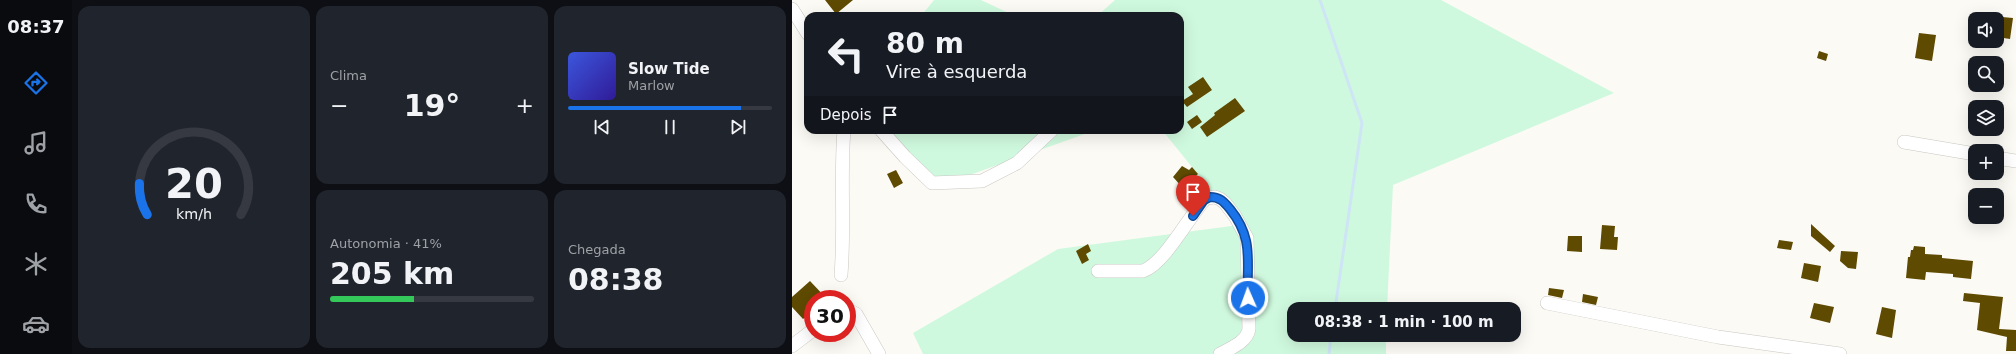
<!DOCTYPE html>
<html lang="pt">
<meta charset="utf-8">
<style>
body{margin:0;font-family:"DejaVu Sans",sans-serif;background:#20242c;color:#f1f3f6;height:100vh;display:flex;flex-direction:column;font-size:15px;white-space:nowrap}
*{box-sizing:border-box;margin:0}
p{font-size:13px;color:#9ea1a6}
.icon{flex:none;width:22px;height:22px;fill:none;stroke:currentColor;stroke-width:2;stroke-linecap:round;stroke-linejoin:round}
.map{position:relative;flex:1;overflow:hidden}
.drawer{display:flex;flex-direction:column;gap:6px;padding:6px;background:#0d0f14;width:720px}
.drawer>*{flex:none}
.top-card{position:absolute;left:12px;top:12px;width:380px;height:122px;border-radius:12px;box-shadow:0 4px 16px #0002;background:#171b24;color:#f1f3f6;overflow:hidden}
.controls{position:absolute;left:1176px;top:12px;display:grid;gap:8px}
.controls a{display:grid;place-items:center;width:36px;height:36px;border-radius:8px;background:#171b24;box-shadow:0 4px 16px #0002;font-size:20px}
.speed{position:absolute;left:12px;top:290px;display:flex;gap:8px;font-size:20px;font-weight:700;text-align:center}
.speed>*{display:grid;place-content:center;width:52px;height:52px;border-radius:50%;background:#171b24;box-shadow:0 4px 16px #0002;line-height:1}
.speed .limit{border:6px solid #d22;background:#fff;color:#111}
.pin{position:absolute;display:grid;place-items:center;width:34px;height:34px;color:#fff;margin:-41px -17px;border-radius:50% 50% 50% 0;rotate:-45deg;box-shadow:0 0 4px #0007}
.pin .icon{rotate:45deg}
.me{position:absolute;width:44px;margin:-22px;rotate:358deg;stroke-linejoin:round;filter:drop-shadow(0 0 3px #0008)}
.turn{display:flex;align-items:center;gap:14px;height:84px;padding:0 16px;font-size:18px}
.turn .icon{width:52px;height:52px;stroke-width:2.5}
.turn b{display:block;font-size:28px;line-height:34px}
.then{display:flex;align-items:center;height:38px;padding:0 16px;background:#0003;gap:8px;font-size:15px}
.big{font-size:30px;font-weight:600;line-height:1.1}
.drawer .widget{flex:1;display:flex;flex-direction:column;justify-content:center;gap:6px;min-width:0;padding:0 14px;border-radius:12px;background:#20242c}
.drawer .dial{align-items:center;gap:0}
.dial svg{height:104px;overflow:visible;fill:none;stroke:#363941;stroke-width:7;stroke-linecap:round;text-anchor:middle}
.dial text{fill:#f1f3f6;stroke:none}
.song{display:flex;align-items:center;gap:12px}
.cover{width:48px;height:48px;border-radius:6px;background:linear-gradient(135deg,hsl(230 70% 55%),hsl(250 70% 35%))}
.played{height:4px;border-radius:2px;background:linear-gradient(90deg,#1a73e8 85%,#363941 85%)}
.keys{display:flex;justify-content:space-around;direction:ltr}
.heat{display:flex;justify-content:space-between;align-items:center;font-size:22px;direction:ltr}
.charge{height:6px;border-radius:3px;background:linear-gradient(90deg,#34c759 41%,#363941 0)}
.drawer .tiles{flex:1;display:grid;gap:6px;grid-template-columns:repeat(3,1fr)}
.widget:first-child{grid-row:span 2}
.trip{position:absolute;left:495px;top:302px;width:234px;height:40px;border-radius:12px;background:#171b24;box-shadow:0 4px 16px #0002;font-weight:600;line-height:40px;text-align:center}
main{display:flex;flex:1;min-height:0}
.dock{display:flex;flex-direction:column;width:72px;justify-content:space-around;align-items:center;background:#090b0e;color:#9ea1a6}
.dock .icon{width:28px;height:28px}
.dock .selected{color:#1a73e8}
.dock b{font-size:18px;color:#f1f3f6}
.map>svg:first-child{display:block}
.green{fill:#cff9de}
.lines{fill:none;stroke-linecap:round;stroke-linejoin:round}
.stream{stroke:#cee5f6;stroke-width:3}
.building{fill:#5f4a01}
.minor-casing{stroke:#c9c7c2;stroke-width:14}
.minor{stroke:#fff;stroke-width:13}
.route-casing{stroke:#114b97;stroke-width:10}
.route{stroke:#1a73e8;stroke-width:7}
</style>
<main>
<nav class="dock">
<b>08:37</b>
<svg class="icon selected" aria-label="directions" viewBox="0 0 24 24"><path d="M12 3l9 9-9 9-9-9zM9 14v-3h6M13 9l2 2-2 2"/></svg>
<svg class="icon" aria-label="music" viewBox="0 0 24 24"><path d="M9 18V5l10-2v13"/><circle cx="6" cy="18" r="3"/><circle cx="16" cy="16" r="3"/></svg>
<svg class="icon" aria-label="phone" viewBox="0 0 24 24"><path d="M5 4h4l2 5-3 2q2 4 5 5l2-3 5 2v4C11 20 4 13 5 4z"/></svg>
<svg class="icon" aria-label="climate" viewBox="0 0 24 24"><path d="M12 3v18M4 7l16 10M4 17L20 7"/></svg>
<svg class="icon" aria-label="car" viewBox="0 0 24 24"><path d="M5 17H2v-5l4-1 3-4h7l3 4 3 1v5h-3M9 17h6M6 11h13"/><circle cx="7" cy="17" r="2"/><circle cx="17" cy="17" r="2"/></svg>
</nav>
<section class="drawer">
<div class="tiles">
<div class="widget dial"><svg viewBox="0 0 100 80">
<path d="M14 69A42 42 0 1 1 86 69"/>
<path d="M14 69A42 42 0 0 1 8 45" stroke="#1a73e8"/>
<text x="50" y="56" font-size="32" font-weight="700">20</text>
<text x="50" y="72" font-size="11">km/h</text>
</svg></div>
<div class="widget"><p>Clima</p>
<div class="heat"><a>−</a><b class="big">19°</b><a>+</a></div>
</div>
<div class="widget">
<div class="song"><i class="cover"></i><div><b>Slow Tide</b><p>Marlow</p></div></div>
<div class="played"></div>
<div class="keys"><svg class="icon" aria-label="previous" viewBox="0 0 24 24"><path d="M18 5L8 12l10 7zM5 5v14"/></svg><svg class="icon" aria-label="pause" viewBox="0 0 24 24"><path d="M8 5v14M16 5v14"/></svg><svg class="icon" aria-label="next" viewBox="0 0 24 24"><path d="M6 5l10 7-10 7zM19 5v14"/></svg></div>
</div>
<div class="widget"><p>Autonomia · 41%</p><b class="big">205 km</b><div class="charge"></div></div>
<div class="widget"><p>Chegada</p><b class="big">08:38</b></div>
</div>
</section>
<div class="map">
<svg width="1224" height="354" viewBox="0 0 1224 354">
<rect width="100%" height="100%" fill="#fcfaf5"/>
<!-- green -->
<path class="green" d="M142 0H189L223 16H129Z
M323 0H649L822 93 601 185 595 309H502V335H594V354H131L121 333 266 249 447 225 370 130H388V16H305Z
M80 130H304L144 187Z"/>
<g class="lines">
<!-- stream -->
<path class="stream" d="M528 0 570 123 543 309
M537 354 539 335"/>
</g>
<!-- building -->
<path class="building" d="M33 0H61L44 14Z
M1210 17 1221 18 1218 39 1205 37V18H1210Z
M1127 33 1144 35 1140 61 1123 58Z
M1027 51 1036 54 1034 61 1025 58Z
M411 77 420 90 395 107 390 101 401 94 396 87Z
M443 98 453 111 415 137 408 127 423 115 422 113Z
M405 115 410 122 400 129 395 122Z
M390 166 397 170 400 167 406 174 391 188 381 177Z
M104 170 111 183 102 188 95 174Z
M1019 224 1043 246 1038 252 1019 236Z
M810 225 823 226 822 237H826L825 250 808 249Z
M776 236H790V252L775 251Z
M987 240 1001 242 999 250 985 248Z
M296 244 299 251 294 254 297 260 290 264 284 251Z
M1122 246 1133 247V254L1150 255V258L1181 261 1179 279 1161 277V274L1134 272 1133 280 1114 278 1116 257H1118L1119 250H1121Z
M1049 251 1066 252 1064 269 1056 268 1048 261Z
M1012 263 1029 266 1026 282 1009 278Z
M18 281 35 299H21V314L16 319 14 317 11 319 0 307V297Z
M757 288 772 290 770 298 756 295Z
M1172 293 1211 297 1207 329 1224 330V351H1214L1215 337 1185 330 1188 303 1171 301Z
M791 294 806 297 804 305 790 302Z
M1022 303 1042 307 1038 323 1018 318Z
M1090 307 1104 310 1100 338 1084 334Z"/>
<g class="lines">
<defs>
<path id="minor" d="M0 9 16 34
M89 130 113 157 140 183 190 181 225 163 260 130
M1112 142 1183 154
M1205 158 1224 161
M306 271H351C373 263 397 216 414 198L423 197 428 199 433 203 443 216 455 238 457 329C455 342 439 348 428 354
M49 275C53 226 48 178 52 130
M755 303 926 337 1048 354
M55 309 64 314 87 354
M0 346 21 330"/>
</defs>
<!-- minor casing -->
<use href="#minor" class="minor-casing"/>
<!-- minor -->
<use href="#minor" class="minor"/>
</g>
<g class="lines">
<defs>
<path id="route" d="M401 216 412 200 418 197C428 197 432 202 438 209 463 240 454 262 456 298"/>
</defs>
<!-- route casing -->
<use href="#route" class="route-casing"/>
<!-- route -->
<use href="#route" class="route"/>
</g>
</svg>
<div class="controls">
<a><svg class="icon" aria-label="sound" viewBox="0 0 24 24"><path d="M4 9h4l5-4v14l-5-4H4zM17 9q2 3 0 6"/></svg></a>
<a><svg class="icon" aria-label="search" viewBox="0 0 24 24"><circle cx="10" cy="10" r="6"/><path d="M15 15l6 6"/></svg></a>
<a><svg class="icon" aria-label="layers" viewBox="0 0 24 24"><path d="M12 4l9 5-9 5-9-5zM3 14l9 5 9-5"/></svg></a>
<a>+</a>
<a>−</a>
</div>
<div class="speed"><div class="limit">30</div></div>
<div class="pin" style="left:401px;top:216px;background:#d93025"><svg class="icon" aria-label="arrive" viewBox="0 0 24 24"><path d="M6 21V4h12l-3 4 3 4H6"/></svg></div>
<svg class="me" style="left:456px;top:298px" viewBox="-20 -20 40 40"><circle r="17" fill="#1a73e8" stroke="#fff" stroke-width="3"/><path d="M0-11L8 9 0 5-8 9z" fill="#fff"/></svg>
<div class="trip">08:38 · 1 min · 100 m</div>
<div class="top-card">
<div class="turn"><svg class="icon" aria-label="left" viewBox="0 0 24 24"><path d="M17 20v-9H6M10 6l-5 5 5 5"/></svg><div><b>80 m</b>Vire à esquerda</div></div>
<div class="then">Depois<svg class="icon" aria-label="arrive" viewBox="0 0 24 24"><path d="M6 21V4h12l-3 4 3 4H6"/></svg></div>
</div>
</div>
</main>
